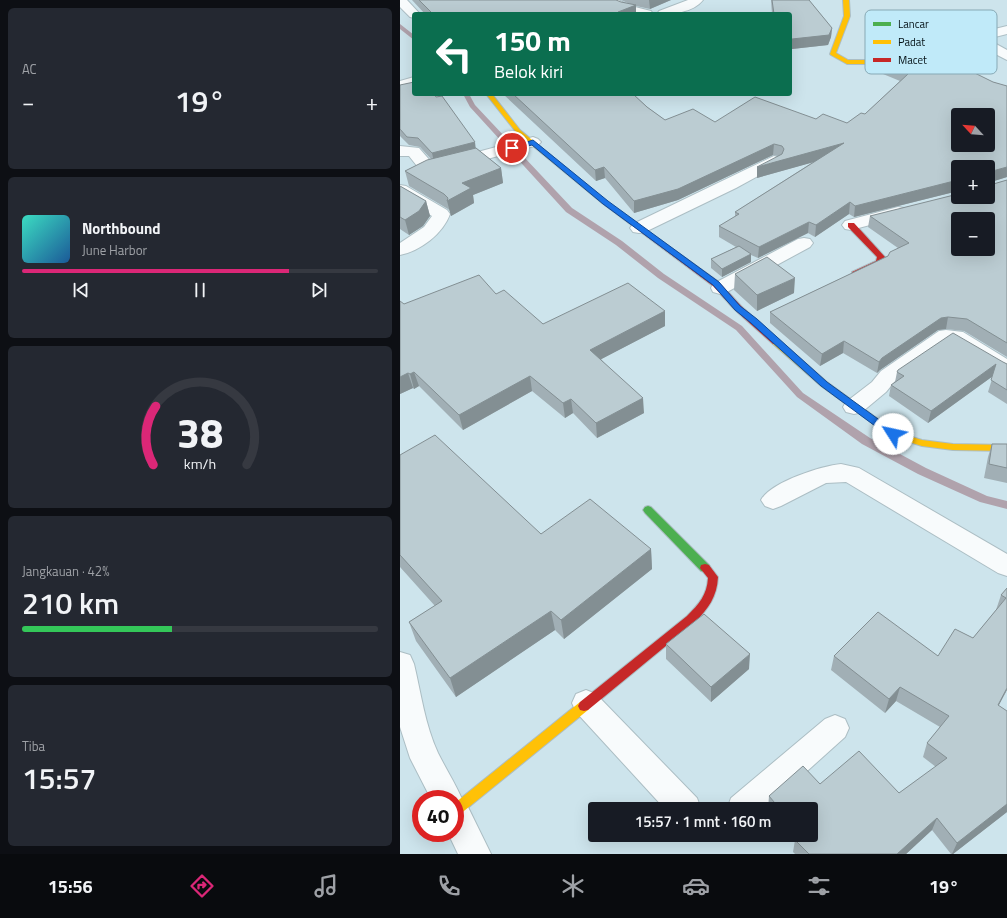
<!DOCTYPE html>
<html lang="id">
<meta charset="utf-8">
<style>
body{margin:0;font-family:"Titillium Web",sans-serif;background:#242831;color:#f1f3f6;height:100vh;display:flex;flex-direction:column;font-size:15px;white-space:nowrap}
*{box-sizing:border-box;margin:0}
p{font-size:13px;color:#9ea1a6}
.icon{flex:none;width:22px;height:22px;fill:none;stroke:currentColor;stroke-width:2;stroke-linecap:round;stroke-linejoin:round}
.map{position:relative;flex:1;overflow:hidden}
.panel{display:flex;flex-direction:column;gap:8px;padding:8px;background:#0d0f14;width:400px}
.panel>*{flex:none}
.guide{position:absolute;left:12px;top:12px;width:380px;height:84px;border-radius:4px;box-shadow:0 4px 16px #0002;background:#0b6e4f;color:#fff;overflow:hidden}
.needle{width:26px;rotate:296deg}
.controls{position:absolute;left:551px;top:108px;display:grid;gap:8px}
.controls a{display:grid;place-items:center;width:44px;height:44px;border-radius:4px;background:#171b24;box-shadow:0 4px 16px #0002;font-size:20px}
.speed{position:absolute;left:12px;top:790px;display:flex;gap:8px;font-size:20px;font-weight:700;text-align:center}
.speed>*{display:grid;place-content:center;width:52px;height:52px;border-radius:50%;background:#171b24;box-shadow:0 4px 16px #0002;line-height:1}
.speed .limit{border:6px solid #d22;background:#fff;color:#111}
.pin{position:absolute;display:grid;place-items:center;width:34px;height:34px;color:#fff;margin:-17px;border:2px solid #fff;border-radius:50%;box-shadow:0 1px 4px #0007}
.me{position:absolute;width:44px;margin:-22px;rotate:305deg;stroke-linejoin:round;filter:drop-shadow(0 0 3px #0008)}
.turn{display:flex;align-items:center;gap:14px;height:84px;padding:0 16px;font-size:18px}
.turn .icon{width:52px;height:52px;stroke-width:2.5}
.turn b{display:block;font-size:28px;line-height:34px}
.big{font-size:30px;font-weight:600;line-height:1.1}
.panel .card{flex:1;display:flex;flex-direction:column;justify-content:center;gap:6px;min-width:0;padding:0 14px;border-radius:6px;background:#242831}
.panel .dial{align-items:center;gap:0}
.dial svg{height:104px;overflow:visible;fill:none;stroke:#363941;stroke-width:7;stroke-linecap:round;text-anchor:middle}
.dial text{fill:#f1f3f6;stroke:none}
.song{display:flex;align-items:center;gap:12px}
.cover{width:48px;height:48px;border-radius:6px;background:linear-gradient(135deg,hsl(170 70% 55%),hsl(210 70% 35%))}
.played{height:4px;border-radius:2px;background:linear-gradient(90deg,#db2777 75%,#363941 75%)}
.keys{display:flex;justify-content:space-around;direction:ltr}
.heat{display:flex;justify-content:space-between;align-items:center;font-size:22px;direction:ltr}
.charge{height:6px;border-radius:3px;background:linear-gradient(90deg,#34c759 42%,#363941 0)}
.trip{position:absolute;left:188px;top:802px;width:230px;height:40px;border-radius:4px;background:#171b24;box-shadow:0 4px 16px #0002;font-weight:600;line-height:40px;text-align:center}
.dock{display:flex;height:64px;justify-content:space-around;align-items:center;background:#090b0e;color:#9ea1a6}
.dock .icon{width:28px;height:28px}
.dock .current{color:#db2777}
.dock b{font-size:18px;color:#f1f3f6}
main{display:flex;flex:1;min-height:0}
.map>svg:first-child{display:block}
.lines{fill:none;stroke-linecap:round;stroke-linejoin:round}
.stream{fill:#b0a2ac;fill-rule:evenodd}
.street-casing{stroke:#acbec4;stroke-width:2}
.fast-casing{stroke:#acbec4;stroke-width:2}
.slow-casing{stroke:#acbec4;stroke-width:2}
.jam-casing{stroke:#acbec4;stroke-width:2}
.street{fill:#f8fbfc;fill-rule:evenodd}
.fast{fill:#4caf50;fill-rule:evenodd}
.slow{fill:#ffc107;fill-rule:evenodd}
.jam{fill:#c62828;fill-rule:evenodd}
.wall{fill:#a1afb5}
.shaded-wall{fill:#838f93}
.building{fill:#bbccd2;stroke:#838f93;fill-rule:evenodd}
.route{fill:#1a73e8;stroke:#114b97}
.key{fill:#c0eaf9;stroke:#87a9b5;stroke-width:1}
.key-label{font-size:11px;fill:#031015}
</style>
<main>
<section class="panel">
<div class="card"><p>AC</p>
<div class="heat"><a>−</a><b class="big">19°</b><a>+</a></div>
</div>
<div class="card">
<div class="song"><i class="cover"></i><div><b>Northbound</b><p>June Harbor</p></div></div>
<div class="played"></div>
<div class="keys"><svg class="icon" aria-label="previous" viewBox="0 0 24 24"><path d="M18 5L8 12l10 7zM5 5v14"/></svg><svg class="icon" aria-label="pause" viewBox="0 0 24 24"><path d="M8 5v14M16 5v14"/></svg><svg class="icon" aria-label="next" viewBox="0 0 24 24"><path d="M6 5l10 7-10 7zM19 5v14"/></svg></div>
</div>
<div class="card dial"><svg viewBox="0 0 100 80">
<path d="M14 69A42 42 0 1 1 86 69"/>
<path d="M14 69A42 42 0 0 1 16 24" stroke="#db2777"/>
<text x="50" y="56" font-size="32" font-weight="700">38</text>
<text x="50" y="72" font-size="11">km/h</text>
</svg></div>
<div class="card"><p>Jangkauan · 42%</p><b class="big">210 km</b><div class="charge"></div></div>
<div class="card"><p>Tiba</p><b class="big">15:57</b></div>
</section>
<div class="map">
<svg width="607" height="854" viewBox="0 0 607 854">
<rect width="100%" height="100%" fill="#cde4ec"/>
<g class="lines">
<!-- stream -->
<path class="stream" d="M0 24 14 35V40L0 29Z
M63 94H69L75 105 172 208 222 241 264 274 342 326 403 393 470 438 526 468 587 496 607 501V509L580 502 518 474 462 444 397 397 336 330 258 278 216 245 166 212 70 107Z"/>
<defs>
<path id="street" d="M0 0H7L20 14H14V18L10 17 0 7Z
M202 0H218L231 6 251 11 253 14C231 14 224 12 204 3Z
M288 0H303C293 13 272 14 257 14L259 11Z
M607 26V34L587 39 607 50V60L570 41 568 38 570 35Z
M14 77V85L0 89V81Z
M133 137 138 139 141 142 138 145 33 174 21 171 9 156H0V146L19 148 33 164Z
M374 156 380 158 382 161 380 164 336 188 245 232 239 233 233 232 230 228 233 224Z
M0 185 6 186 47 210 50 214C43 234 20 251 0 255V243L24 227 32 216 0 197Z
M498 207 504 208 507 212 504 216 451 230 445 229 442 225 445 221Z
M404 238 410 239 413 243 410 247 327 292 320 294 313 292 311 288 313 284 398 239Z
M546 330 563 332 607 359V375L600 373 550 343 495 381 486 392 462 412 454 414 446 412 443 407 446 402 472 382 481 371 539 331Z
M441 464 459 468 607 554V576L598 573 446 482 426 483 381 506 373 509 365 506 361 500C371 482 421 466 441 464Z
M0 652 10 655 14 664C21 693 25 725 38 753 46 769 55 783 62 799L61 801 66 803 91 854H58L48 833H55V799H31L10 758 0 727Z
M186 690 196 694 297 798 301 809H265L176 712 172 703 176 694Z
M435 715 445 719 449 728 445 737 365 809H327L331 798 425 719Z"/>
<path id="fast" d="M248 506 251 507 309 565 310 568 309 571 305 572 301 571 245 513 243 510 245 507Z"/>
<path id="slow" d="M443 0H449L450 16 436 53 448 60H465L496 55 498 56V58L465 64H447L431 55 430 54 444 16Z
M86 94H92L120 130 206 201V203H202L116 132Z
M376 339 379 340 427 382 496 432 522 440 553 444 607 445V451L553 450 522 446 490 436 421 386 373 344 372 342 373 340Z
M184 701 188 702 190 706 188 710 59 815 55 817V803L180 702Z"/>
<path id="jam" d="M204 200 319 282 341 306 379 340 380 342 379 344H373L335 310 313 286 202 203V201Z
M448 223H454L485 257 482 264 455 276H452V272L476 261 477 257 448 227Z
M305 564 309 565 318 577C317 597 308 609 295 622L188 710 184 711 180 710 178 706 180 702 287 616C299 604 307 595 308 578L300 568 301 565Z"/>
</defs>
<!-- street casing -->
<use href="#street" class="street-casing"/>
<!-- fast casing -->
<use href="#fast" class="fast-casing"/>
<!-- slow casing -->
<use href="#slow" class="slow-casing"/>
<!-- jam casing -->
<use href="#jam" class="jam-casing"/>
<!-- street -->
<use href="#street" class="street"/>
<!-- fast -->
<use href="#fast" class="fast"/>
<!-- slow -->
<use href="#slow" class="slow"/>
<!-- jam -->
<use href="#jam" class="jam"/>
</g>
<!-- wall -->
<path class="wall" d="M12 0H216L221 2 230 4 221 0H271L250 9 236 6V14H25Z
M371 0H409L432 28 431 37 428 45 392 49 390 47V14H372Z
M468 57 593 82 607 86V177L590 182V185L607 180V357L564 331 546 329 538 330 480 370 477 373 443 353 420 366 370 323V312L488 256 498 248 468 227 470 216 588 197 558 167V191L454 217 449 214 415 237 408 233 358 258 351 255V262L322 277 311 268V259L336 247 319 237V226L335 217V212L413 162 357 178 378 156 373 155 278 200 234 213 205 178 196 181 103 94H233L247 107 265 120 315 122 416 119 447 123 465 114 500 81 466 67Z
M0 85 36 97 76 148 101 168 103 183 73 195 74 203 51 216 50 211 48 209 9 186 5 171 31 159 20 147 9 145 0 136Z
M0 186 26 201 30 216 23 226 9 235 0 229Z
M335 274 394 293 357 311 334 290Z
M96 294 143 324 265 311V326L201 359 244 413 197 438 173 413 165 418 132 391 63 430 19 386 14 389 13 388 0 394 4 304Z
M603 362 607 364V404L588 392 593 376 528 423 489 396 491 385 495 382 497 372Z
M592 444H607V483L584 478 588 457Z
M0 455 141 534 251 549 252 569 164 639 155 630 56 697 16 641 9 622 35 606 0 567Z
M607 588 599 705 607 812 553 854H551L532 830 506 854H395L393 852 395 840 390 835H411V809H368L369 796 420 784 499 793 536 767 523 757 527 743 540 727 496 701 485 713 431 670 434 656H538L573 638 596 610 601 595Z
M266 644 349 669 311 702 266 659Z"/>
<!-- shaded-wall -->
<path class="shaded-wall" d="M249 0H271L250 9Z
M236 5V14H218V12Z
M432 28 431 37 428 45 392 49V39Z
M75 142 76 151 34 162 32 153Z
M444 143 443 154 357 178V167Z
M374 144 373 155 278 200 234 213V201Z
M204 167 205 178 196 181 195 170Z
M607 167V177L588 183 589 172Z
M101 168 103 183 73 195 74 203 51 216 47 201 62 183Z
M558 180V191L454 217 455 206Z
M26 201 30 216 23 226 9 235 5 220Z
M450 202 449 214 415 237 416 225Z
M409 222 408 233 358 258 359 247Z
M351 254V262L322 277V269Z
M395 278 394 293 357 311V295Z
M265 311V326L192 364 190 350Z
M548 317 546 329 538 330 480 370 477 373 479 362 482 358 541 318Z
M444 341 443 353 420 366 422 354Z
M596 364 593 376 528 423 531 411Z
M14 372 19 386 14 389 10 374Z
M8 373 13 388 0 394V377Z
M130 376 132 391 63 430 59 415Z
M243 398 244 413 197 438 196 423Z
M171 399 173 413 165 418 163 403Z
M251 549 252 569 164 639 161 620Z
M151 611 155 630 56 697 50 678Z
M350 654 349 669 311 702V687Z
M500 687 496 701 485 713 489 699Z
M607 688V690L592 718 598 705Z
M607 804V812L553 854H552L557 843Z
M537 818 532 830 506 854H497Z"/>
<!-- building -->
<path class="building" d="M19 0H216L221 2 236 5 218 12 221 14H33Z
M372 0H409L432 28 429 35 392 39 390 37V14H374Z
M515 50H528L593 82 607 86V167L589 172 590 185 607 180V343L567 319 548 317 541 318 482 358 479 362 444 341 422 354 370 312 488 256 490 252 509 243 470 216 558 194V197H588V167H558V180L455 206 450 202 416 225 409 222 359 247 319 226 339 214 335 212 444 143 357 167 382 154 384 149 382 146 374 144 278 189 234 201 204 167 195 170 113 94H233L247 107 265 120 293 109 315 122 355 97 416 119 423 114 447 123 461 113 465 114 508 74 468 57ZM558 115H588V145H558ZM558 219H588V249H558Z
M14 82V94H34L36 97 42 96 75 142 32 153 18 138 7 137 0 129V85Z
M76 148 101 168 62 183 71 188 47 201 48 198 44 194 5 171 27 160Z
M0 186 26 201 19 211 5 220 0 217Z
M339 246 351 254 322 269 311 259Z
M367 257 395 278 357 295 335 274Z
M79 275 96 294 104 290 143 324 228 283 265 311 190 350 243 398 196 423 171 399 163 403 130 376 59 415 14 372 10 374 8 373 0 377V301L4 304Z
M553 333 603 362 607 364V390L591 380 596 364 531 411 491 385 504 376 497 372 498 370Z
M35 435 141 534 190 499 251 549 161 620 151 611 50 678 9 622 42 601 0 555V455Z
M592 444H607V468L589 464Z
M607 588V688L598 705 607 711V804L557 843 537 818 497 854H409L395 840 400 835H411V809H380L369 796 403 766 420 784 459 751 499 793 547 758 527 743 549 716 500 687 489 699 434 656 478 612 538 656 555 629 573 638 606 598 601 595Z
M304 614 350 654 311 687 266 644Z"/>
<!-- route -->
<path class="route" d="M133 140 208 201 319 282 340 306 357 319 427 382 496 432 498 434 496 437H490L421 386 351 323 335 310 313 285 203 204 132 145 112 150 108 148Z"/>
<!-- legend -->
<rect x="465" y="10" width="132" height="64" rx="6" class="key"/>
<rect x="473" y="22" width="18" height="4" fill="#4caf50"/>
<rect x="473" y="40" width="18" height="4" fill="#ffc107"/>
<rect x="473" y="58" width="18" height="4" fill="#c62828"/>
<g class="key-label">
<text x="498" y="28">Lancar</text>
<text x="498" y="46">Padat</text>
<text x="498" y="64">Macet</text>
</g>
</svg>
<div class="controls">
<a><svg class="needle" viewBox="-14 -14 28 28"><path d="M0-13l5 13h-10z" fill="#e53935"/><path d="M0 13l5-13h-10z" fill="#9ea1a6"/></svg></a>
<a>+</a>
<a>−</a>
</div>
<div class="speed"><div class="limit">40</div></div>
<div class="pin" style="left:112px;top:148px;background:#d93025"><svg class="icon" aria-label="arrive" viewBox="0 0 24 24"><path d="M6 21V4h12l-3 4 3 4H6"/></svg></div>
<svg class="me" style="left:493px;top:434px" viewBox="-20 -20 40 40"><circle r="19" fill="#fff"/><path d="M0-13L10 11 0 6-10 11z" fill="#1a73e8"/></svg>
<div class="trip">15:57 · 1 mnt · 160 m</div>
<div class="guide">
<div class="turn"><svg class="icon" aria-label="left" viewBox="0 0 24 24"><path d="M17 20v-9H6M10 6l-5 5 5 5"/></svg><div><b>150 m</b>Belok kiri</div></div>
</div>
</div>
</main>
<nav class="dock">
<b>15:56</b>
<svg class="icon current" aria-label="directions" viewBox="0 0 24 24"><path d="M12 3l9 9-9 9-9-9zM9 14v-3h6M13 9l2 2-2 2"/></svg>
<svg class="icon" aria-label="music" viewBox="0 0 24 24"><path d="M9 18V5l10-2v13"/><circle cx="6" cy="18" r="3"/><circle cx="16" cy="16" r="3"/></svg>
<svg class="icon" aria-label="phone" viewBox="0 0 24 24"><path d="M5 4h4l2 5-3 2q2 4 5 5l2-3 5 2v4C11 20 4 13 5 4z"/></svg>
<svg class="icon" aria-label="climate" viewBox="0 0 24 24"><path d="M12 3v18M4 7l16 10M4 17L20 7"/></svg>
<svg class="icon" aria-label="car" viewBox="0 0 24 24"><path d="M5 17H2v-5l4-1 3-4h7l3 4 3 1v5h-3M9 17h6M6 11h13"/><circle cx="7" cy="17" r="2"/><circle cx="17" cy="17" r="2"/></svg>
<svg class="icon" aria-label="filters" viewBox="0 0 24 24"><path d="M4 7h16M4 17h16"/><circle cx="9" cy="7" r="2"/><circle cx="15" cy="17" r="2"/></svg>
<b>19°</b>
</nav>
